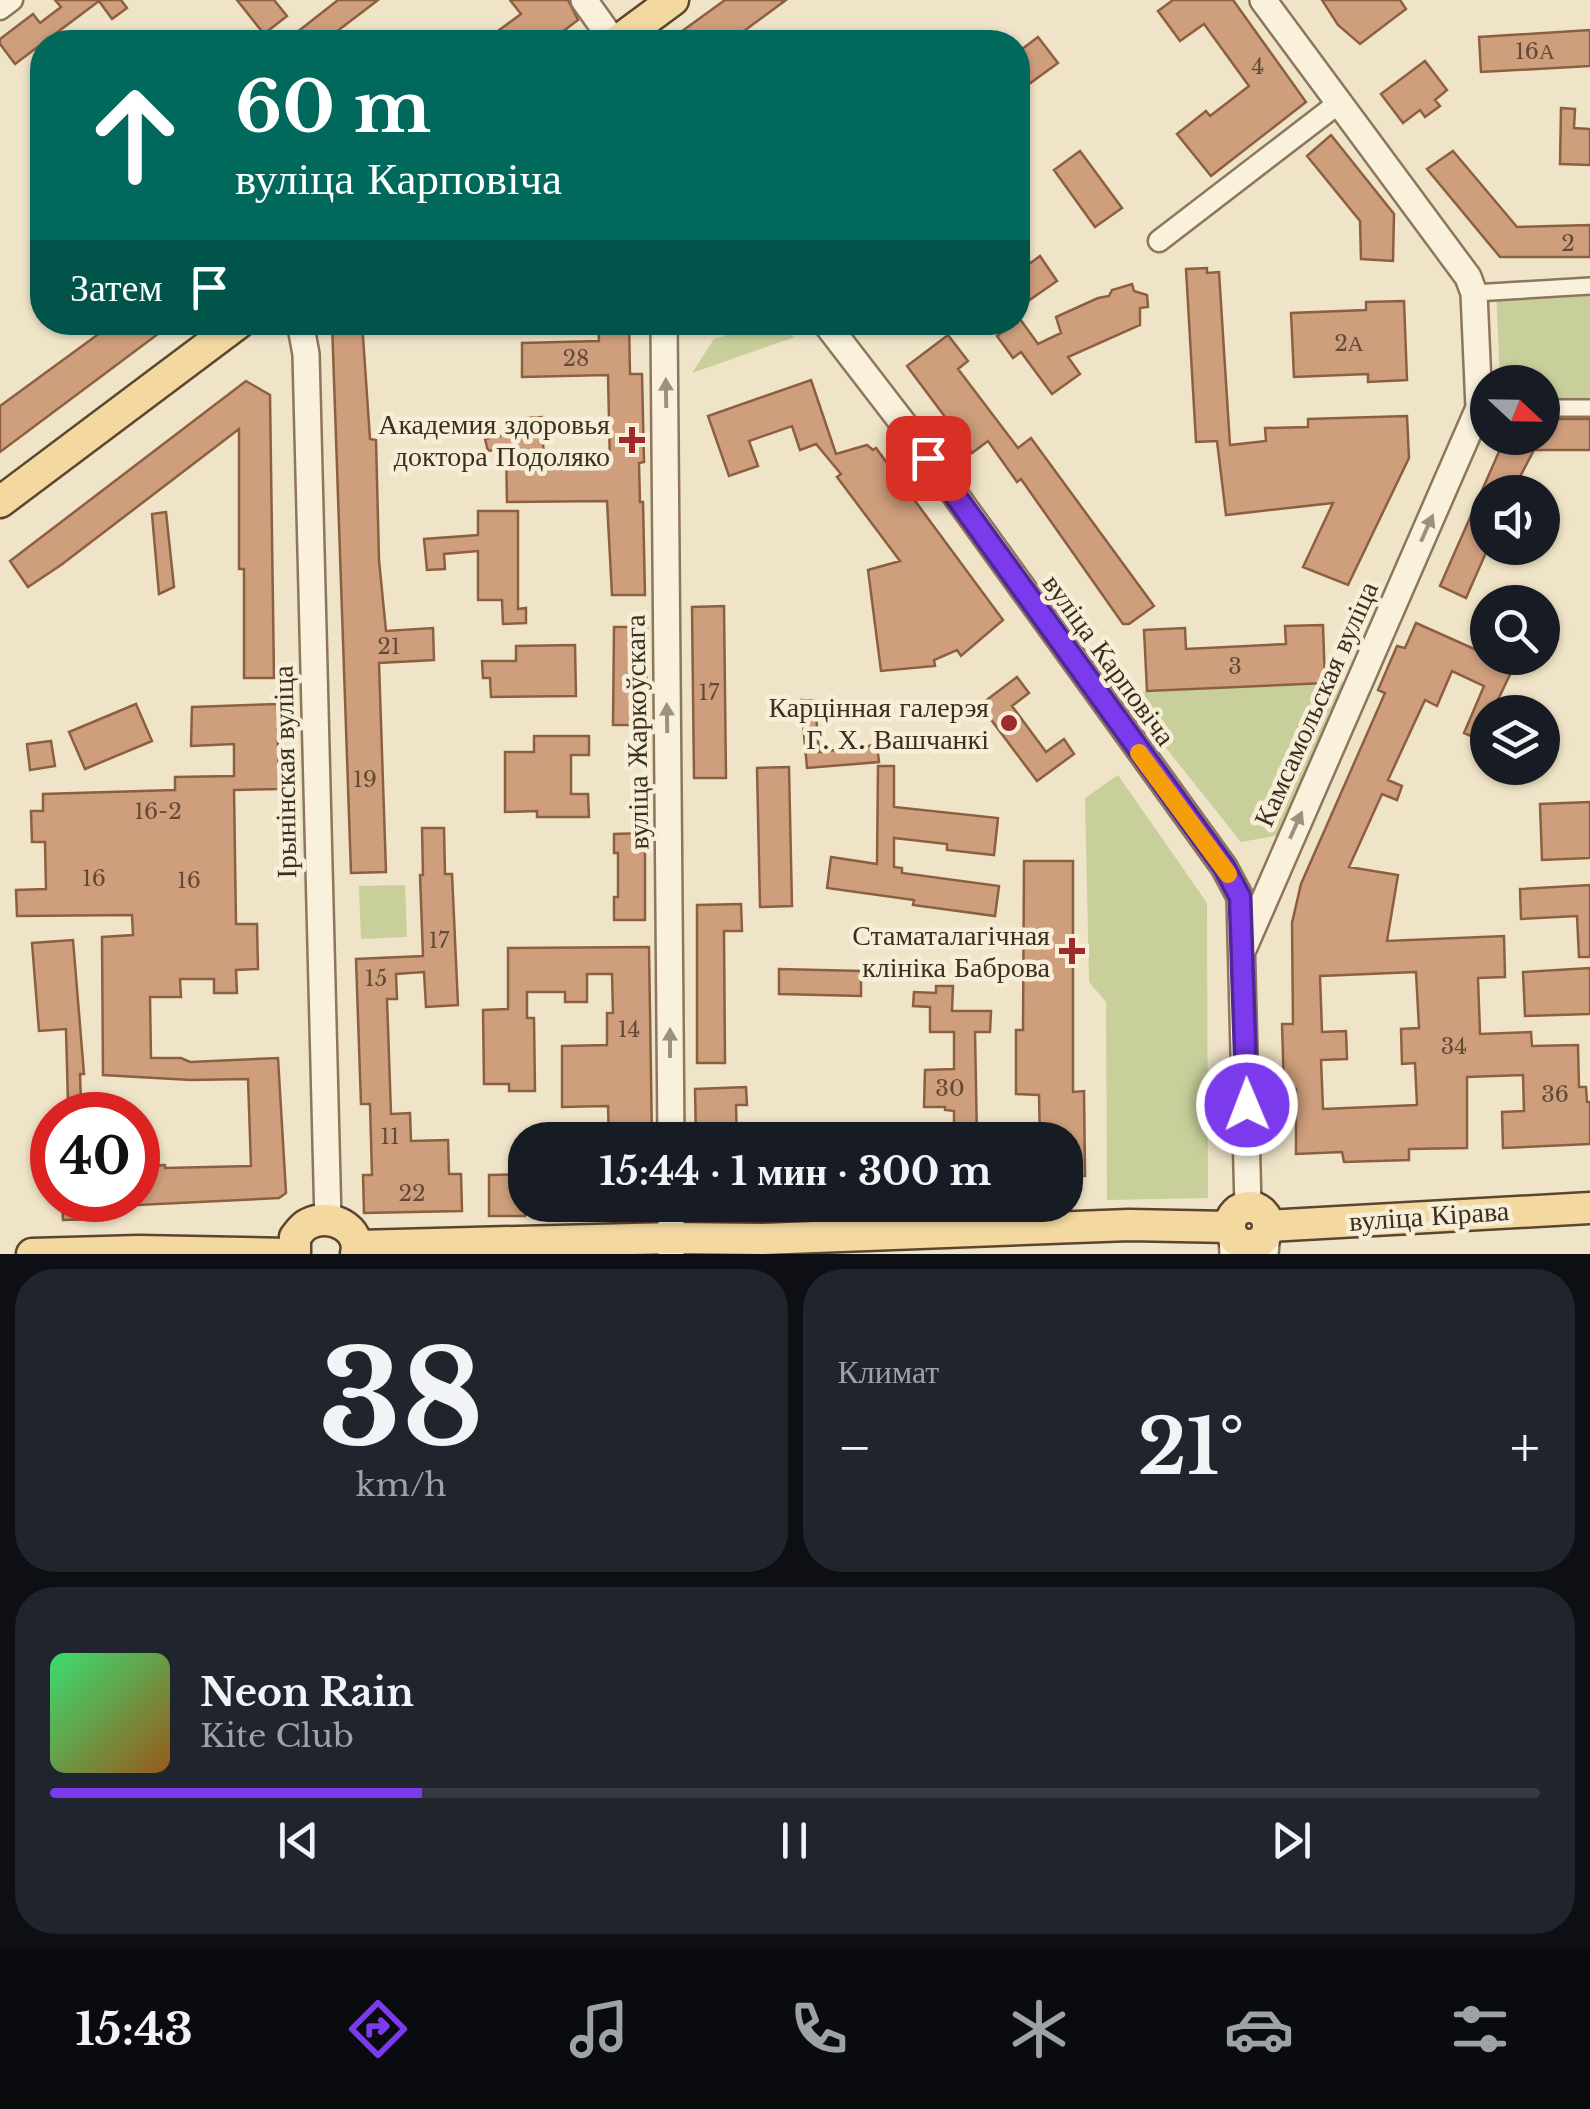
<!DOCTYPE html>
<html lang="ru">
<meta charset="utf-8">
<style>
body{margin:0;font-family:"Libre Baskerville",serif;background:#20242c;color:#f1f3f6;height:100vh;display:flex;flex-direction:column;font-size:38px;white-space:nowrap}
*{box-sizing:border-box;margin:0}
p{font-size:32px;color:#9ea1a6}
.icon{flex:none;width:55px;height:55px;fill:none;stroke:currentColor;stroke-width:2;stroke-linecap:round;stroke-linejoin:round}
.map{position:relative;height:1254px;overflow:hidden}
.drawer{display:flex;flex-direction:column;gap:15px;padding:15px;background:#0d0f14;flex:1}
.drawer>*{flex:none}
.hud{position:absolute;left:30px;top:30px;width:1000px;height:305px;border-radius:40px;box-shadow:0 2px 8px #0004;background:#00695c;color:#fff;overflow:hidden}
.needle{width:65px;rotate:112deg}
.fabs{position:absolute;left:1470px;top:365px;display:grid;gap:20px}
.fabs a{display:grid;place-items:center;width:90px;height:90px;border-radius:50%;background:#171b24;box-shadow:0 2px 8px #0004;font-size:50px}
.speed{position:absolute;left:30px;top:1092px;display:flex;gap:20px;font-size:50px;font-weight:700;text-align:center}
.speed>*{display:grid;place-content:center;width:130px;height:130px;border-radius:50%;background:#171b24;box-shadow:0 2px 8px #0004;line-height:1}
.speed .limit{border:15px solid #d22;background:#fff;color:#111}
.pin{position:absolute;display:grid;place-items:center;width:85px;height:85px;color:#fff;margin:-42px;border-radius:20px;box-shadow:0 5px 15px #0006}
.me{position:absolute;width:110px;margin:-55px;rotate:359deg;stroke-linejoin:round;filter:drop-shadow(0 0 8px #0008)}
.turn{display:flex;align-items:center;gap:35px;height:210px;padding:0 40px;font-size:45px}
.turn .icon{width:130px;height:130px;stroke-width:2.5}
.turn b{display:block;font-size:70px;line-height:85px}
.then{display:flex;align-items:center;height:95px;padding:0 40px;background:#0003;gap:20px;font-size:38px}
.big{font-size:75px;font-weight:700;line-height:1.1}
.drawer .widget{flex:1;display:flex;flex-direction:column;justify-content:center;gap:15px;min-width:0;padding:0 35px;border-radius:40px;background:#20242c}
.drawer .dial{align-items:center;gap:0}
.dial b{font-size:130px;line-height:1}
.song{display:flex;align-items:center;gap:30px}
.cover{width:120px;height:120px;border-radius:15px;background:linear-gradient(135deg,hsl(140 70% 55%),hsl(30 70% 35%))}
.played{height:10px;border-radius:5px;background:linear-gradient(90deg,#7c3aed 25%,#363941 25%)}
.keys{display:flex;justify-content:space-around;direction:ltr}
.heat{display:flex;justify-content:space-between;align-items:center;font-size:55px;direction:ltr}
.drawer .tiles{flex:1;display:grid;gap:15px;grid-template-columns:1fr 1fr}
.widget:last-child{grid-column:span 2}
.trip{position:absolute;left:508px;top:1122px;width:575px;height:100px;border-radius:40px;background:#171b24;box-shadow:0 2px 8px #0004;font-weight:700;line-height:100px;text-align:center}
.tab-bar{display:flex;height:160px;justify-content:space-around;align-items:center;background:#090b0e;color:#9ea1a6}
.tab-bar .icon{width:70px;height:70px}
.tab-bar .active{color:#7c3aed}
.tab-bar b{font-size:45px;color:#f1f3f6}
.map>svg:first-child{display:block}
.green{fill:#c9cf9b}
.building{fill:#cf9f7d;stroke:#8d5f41;stroke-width:2.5;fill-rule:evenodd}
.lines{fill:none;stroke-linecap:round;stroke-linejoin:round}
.pedestrian-casing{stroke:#8d765c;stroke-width:20}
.minor-casing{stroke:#8d765c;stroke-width:25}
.tertiary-casing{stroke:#8d765c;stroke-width:30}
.primary-casing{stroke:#5b4430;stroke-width:35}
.pedestrian{stroke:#faf1dc;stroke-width:15}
.minor{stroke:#faf1dc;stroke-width:20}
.tertiary{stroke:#faf1dc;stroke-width:25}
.primary{stroke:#f3d9a0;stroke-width:30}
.oneway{fill:#9c907e}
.route-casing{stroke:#51269a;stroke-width:25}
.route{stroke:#7c3aed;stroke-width:18}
.slow{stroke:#f59e0b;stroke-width:18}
.poi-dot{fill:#9e2a2b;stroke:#f7eed8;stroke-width:4}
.labels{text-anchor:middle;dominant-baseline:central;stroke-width:9;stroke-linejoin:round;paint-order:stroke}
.number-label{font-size:22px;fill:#624a37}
.poi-label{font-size:28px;fill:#3d2e20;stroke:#f7eed8;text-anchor:end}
.street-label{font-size:28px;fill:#3d2e20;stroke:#f7eed8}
</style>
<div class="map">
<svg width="1590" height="1254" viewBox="0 0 1590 1254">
<rect width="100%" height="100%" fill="#f0e4c8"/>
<!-- green -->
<path class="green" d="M1590 286V403L1543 405 1542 382H1500L1496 290Z
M764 324 795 337 692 373 714 339Z
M1349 682 1280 835 1241 842 1122 693Z
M1118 775 1207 903 1208 1198 1107 1200 1106 1002 1089 982 1085 798Z
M405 885 407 937 361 939 359 886Z"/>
<!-- building -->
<path class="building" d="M55 0H121L127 8 112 19 99 1 15 64 0 44V39L33 14 40 23 61 7Z
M237 0H274L287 16 264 34Z
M338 0H378L323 42H304L296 33Z
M510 0H568L578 20 549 42H483L521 14Z
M725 0H786L729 42H667Z
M1173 0H1233L1306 102 1211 176 1177 134 1206 111 1210 116 1249 86 1204 24 1180 41 1158 11Z
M1322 0H1400L1406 9 1360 44 1338 25Z
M1590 30V66L1481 72 1479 37Z
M1038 37 1058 63 1018 92V52Z
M1425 61 1447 90 1435 100 1440 106 1425 117 1420 110 1403 123 1381 94Z
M1561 108 1575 109 1574 128 1590 129V165L1560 164Z
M1331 135 1394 214 1393 261 1361 259 1360 221 1307 156Z
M1080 151 1122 208 1095 227 1054 170Z
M1453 151 1517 227 1590 225V257H1500L1427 169Z
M1040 256 1057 281 1018 308V272Z
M1207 268V273L1219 272 1230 445 1266 441 1265 428 1308 427V419L1407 416 1409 458 1348 585 1303 567 1333 503 1226 515 1217 441 1196 442 1186 269Z
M1132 284 1134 291 1147 295 1148 307 1140 308V325L1068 357 1080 374 1052 394 1021 352 1013 358 997 336 1020 319 1038 344 1061 333 1056 317 1098 298 1109 296 1112 290Z
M1404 301 1407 380 1368 382V374L1294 377 1291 313 1366 310V302Z
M115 322H174L0 452V406Z
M332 322H362L370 439 376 440 379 560 386 631 433 628 434 660 379 663 386 872 351 873Z
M613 322H629L630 374H642L644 462 639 463 640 502H643L645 595H612L607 501 507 502 506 447 488 451 485 439 527 429 526 418 542 417 544 465 610 464 608 375 522 377V343L599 341 598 325Z
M948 335 968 361 958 369 1018 448 1031 438 1154 606 1129 624H1123L1021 479 1017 482 988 441 972 453 907 366Z
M811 380 836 454 867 445 873 450 876 448 1003 620 961 656 957 650 934 660 935 666 881 671 868 570 900 561 837 477 841 474 816 444 800 450 792 426 749 441 758 466 729 476 708 416Z
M246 381 270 395 274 678H244V569H239V429L61 565 28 587 10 561Z
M1542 419H1590V450H1534L1512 492H1488V548L1466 598 1440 586 1505 438H1542Z
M478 511H518V609L526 608V623L503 624 502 600H478V551L444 554 445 569 427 570 424 539 478 535Z
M166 512 174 587 159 594 152 514Z
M724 606 726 778H694L692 607Z
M1416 623 1488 655V658H1518L1492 712H1488V743L1464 733 1484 686 1452 671 1437 706 1425 700 1388 780 1402 786 1397 800 1382 794 1349 867 1398 875 1387 941 1504 936 1505 977 1478 978 1480 1034 1531 1032 1532 1046 1578 1045 1579 1087H1586L1587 1102H1590V1144L1503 1148 1502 1112 1524 1111 1523 1075 1467 1077V1148L1409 1149V1160L1344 1162 1342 1152 1296 1154V1089H1284L1282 1024H1293L1292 923 1301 884 1385 693 1378 690 1397 646 1405 648ZM1416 972 1419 1028 1401 1029 1402 1064 1415 1063 1417 1105 1323 1109 1321 1060 1347 1059 1346 1031 1322 1032 1320 976Z
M1323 625 1325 683 1147 691 1144 630 1185 628 1186 649 1286 644 1285 626Z
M614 627H647L646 725H613Z
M575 645 576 696 491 697 490 678H483L482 661H516V646Z
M1017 677 1029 693 1012 706 1046 752 1064 739 1074 754 1037 781 980 705Z
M801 700 815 701 819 752 877 745 879 762 807 768Z
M136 704 152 741 85 769 69 732Z
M277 704 279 789 234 790 236 924H257L258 969 236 970 237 993H214V979H180L181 997H150L151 1058H181L190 1062 278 1058 286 1193 279 1198 138 1205V1166L165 1165V1168L251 1166 248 1079 191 1080 103 1075 102 937 133 935 132 915 17 916 16 890 46 889 45 842H32L31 811H43V794L175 790V777L234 776V744L191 746 192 707Z
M534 736H589V755H571V794H588L589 817H537V811L505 812V752H534Z
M51 741 55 766 30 770 27 744Z
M878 766H894V807L998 818 994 855 947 850V844L894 838V867L902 868V873L999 886 995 916 913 905 914 900 827 888 831 857 877 864Z
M789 767 792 906 760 907 757 768Z
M1590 802V858L1542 860 1540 804Z
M422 828H444L445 874H452L458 1005 426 1007 424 972 396 974 397 999H387L391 1114 410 1113 411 1141 448 1140 449 1174H461L462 1211 364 1213 363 1175H372L370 1104H361L356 959 423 956 420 875H423Z
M645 833V920H614V897H618V853H614V834Z
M1024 861H1073V1092L1084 1091 1085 1176H1065V1140H1040L1039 1095 1016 1094V1030H1023Z
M1590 885V957H1579L1577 916 1521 919 1520 889Z
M741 904 742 931H724L725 1063H697V905Z
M73 940 84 1074H80L81 1103 68 1104 66 1029 39 1031 32 943Z
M649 947 652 1140H609L608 1106 562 1107V1046L607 1045V1013H613L612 974H587V1002H565V992H527V1018H534L535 1091H509V1084H484L483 1010 508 1009V948Z
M1590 968V1014L1525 1016 1523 972Z
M779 969 861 971V996L779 994Z
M936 986H953L952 1011H991L990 1032H975L977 1140H954V1111L945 1110V1107H924L925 1070 954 1069V1032H930V1007L913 1006 914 992 936 993Z
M746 1087 747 1105H736L737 1140H696L695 1089Z
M525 1174V1216H489V1175Z
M62 1200H97V1219L63 1220Z"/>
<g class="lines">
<defs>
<path id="pedestrian" d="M1474 293 1590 286
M1542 408H1590"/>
<path id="minor" d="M0 9 12 0
M1159 241 1340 102"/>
<path id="tertiary" d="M584 0 614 42
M300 322 306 354 328 1221
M664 322 671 1140
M825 322 912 435 1224 867 1240 897 1248 1207
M1244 947 1479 408 1474 293 1468 277 1263 0
M1232 1235 1233 1254
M671 1254V1205
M1265 1254 1267 1233"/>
<path id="primary" d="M616 42 673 0
M0 502 240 322
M1230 1226a19 19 0 1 1 38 0a19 19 0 1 1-38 0Z
M1268 1226 1590 1208
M358 1246 672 1238 763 1239 1129 1225 1230 1227
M32 1254 139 1251 288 1254
M295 1254V1237C299 1232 302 1227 308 1224 330 1212 362 1228 356 1254"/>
</defs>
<!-- pedestrian casing -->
<use href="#pedestrian" class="pedestrian-casing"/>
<!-- minor casing -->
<use href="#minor" class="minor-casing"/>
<!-- tertiary casing -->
<use href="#tertiary" class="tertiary-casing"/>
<!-- primary casing -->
<use href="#primary" class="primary-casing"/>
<!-- pedestrian -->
<use href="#pedestrian" class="pedestrian"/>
<!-- minor -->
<use href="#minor" class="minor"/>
<!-- tertiary -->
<use href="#tertiary" class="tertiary"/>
<!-- primary -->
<use href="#primary" class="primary"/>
</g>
<!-- one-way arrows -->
<defs><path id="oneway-solid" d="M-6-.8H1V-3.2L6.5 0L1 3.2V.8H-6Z" transform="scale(2.5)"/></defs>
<g class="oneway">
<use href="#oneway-solid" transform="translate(666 393) rotate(-91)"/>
<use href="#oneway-solid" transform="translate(1427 528) rotate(-66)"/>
<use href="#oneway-solid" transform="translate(667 718) rotate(-91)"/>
<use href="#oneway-solid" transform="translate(1296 825) rotate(-66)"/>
<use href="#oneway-solid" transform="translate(670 1043) rotate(-90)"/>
</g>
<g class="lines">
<defs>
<path id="route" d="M928 458 1224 867 1240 897 1247 1105"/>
</defs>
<!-- route casing -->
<use href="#route" class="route-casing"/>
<!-- route -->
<use href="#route" class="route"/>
<!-- slow -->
<path class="slow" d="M1139 753 1228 874"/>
</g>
<!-- markers -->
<g class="poi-dot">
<path d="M627 425h10v10h10v10h-10v10h-10v-10h-10v-10h10z"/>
<circle cx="1009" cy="723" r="10"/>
<path d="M1067 936h10v10h10v10h-10v10h-10v-10h-10v-10h10z"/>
</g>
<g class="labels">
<!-- number labels -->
<g class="number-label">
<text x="1535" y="51">16А</text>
<text x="1258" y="66">4</text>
<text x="1568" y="243">2</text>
<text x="1349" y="343">2А</text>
<text x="576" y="358">28</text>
<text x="389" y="646">21</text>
<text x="1235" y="666">3</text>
<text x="709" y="692">17</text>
<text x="365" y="779">19</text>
<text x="158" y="811">16-2</text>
<text x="94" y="878">16</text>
<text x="189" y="880">16</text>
<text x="439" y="940">17</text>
<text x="376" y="978">15</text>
<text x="629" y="1029">14</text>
<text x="1454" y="1046">34</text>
<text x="950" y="1088">30</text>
<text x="1555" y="1094">36</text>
<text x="390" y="1136">11</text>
<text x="412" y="1193">22</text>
</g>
<!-- poi labels -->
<g class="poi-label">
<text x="610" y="424">Академия здоровья<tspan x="610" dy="32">доктора Подоляко</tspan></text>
<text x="989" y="707">Карцінная галерэя<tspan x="989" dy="32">Г. Х. Вашчанкі</tspan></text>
<text x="1050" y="935">Стаматалагічная<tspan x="1050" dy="32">клініка Баброва</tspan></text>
</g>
<!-- street labels -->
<g class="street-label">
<text transform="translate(1109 660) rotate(54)">вуліца Карповіча</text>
<text transform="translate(1316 704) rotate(-66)">Камсамольская вуліца</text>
<text transform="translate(637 732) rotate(-91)">вуліца Жаркоўскага</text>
<text transform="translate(285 772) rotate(-91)">Ірынінская вуліца</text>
<text transform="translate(1429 1216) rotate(-4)">вуліца Кірава</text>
</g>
</g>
</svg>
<div class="fabs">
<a><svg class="needle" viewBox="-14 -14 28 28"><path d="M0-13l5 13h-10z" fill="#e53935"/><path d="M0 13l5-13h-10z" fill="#9ea1a6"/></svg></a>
<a><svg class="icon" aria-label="sound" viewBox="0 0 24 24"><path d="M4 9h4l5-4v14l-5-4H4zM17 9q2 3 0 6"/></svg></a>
<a><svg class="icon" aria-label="search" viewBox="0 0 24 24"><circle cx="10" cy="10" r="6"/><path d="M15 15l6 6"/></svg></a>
<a><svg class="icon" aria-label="layers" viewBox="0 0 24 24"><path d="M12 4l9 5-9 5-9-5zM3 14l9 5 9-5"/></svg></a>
</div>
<div class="speed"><div class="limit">40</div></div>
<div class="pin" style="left:928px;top:458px;background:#d93025"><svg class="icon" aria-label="arrive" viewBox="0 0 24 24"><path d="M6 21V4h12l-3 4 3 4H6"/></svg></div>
<svg class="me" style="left:1247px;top:1105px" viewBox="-20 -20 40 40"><circle r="17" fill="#7c3aed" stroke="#fff" stroke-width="3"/><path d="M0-11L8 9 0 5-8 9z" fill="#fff"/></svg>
<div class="trip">15:44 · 1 мин · 300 m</div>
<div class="hud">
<div class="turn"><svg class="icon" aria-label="ahead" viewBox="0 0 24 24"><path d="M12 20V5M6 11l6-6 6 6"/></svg><div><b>60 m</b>вуліца Карповіча</div></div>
<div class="then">Затем<svg class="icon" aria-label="arrive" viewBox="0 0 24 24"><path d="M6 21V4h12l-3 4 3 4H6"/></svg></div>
</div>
</div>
<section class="drawer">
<div class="tiles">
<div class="widget dial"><b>38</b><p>km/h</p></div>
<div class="widget"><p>Климат</p>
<div class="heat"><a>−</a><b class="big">21°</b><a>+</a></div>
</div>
<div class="widget">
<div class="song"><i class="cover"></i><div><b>Neon Rain</b><p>Kite Club</p></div></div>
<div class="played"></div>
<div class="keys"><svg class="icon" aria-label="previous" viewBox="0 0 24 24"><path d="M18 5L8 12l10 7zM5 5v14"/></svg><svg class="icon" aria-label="pause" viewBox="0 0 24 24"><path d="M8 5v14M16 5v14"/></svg><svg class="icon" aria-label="next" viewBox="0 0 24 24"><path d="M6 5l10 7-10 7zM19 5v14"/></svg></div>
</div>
</div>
</section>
<nav class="tab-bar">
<b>15:43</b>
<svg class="icon active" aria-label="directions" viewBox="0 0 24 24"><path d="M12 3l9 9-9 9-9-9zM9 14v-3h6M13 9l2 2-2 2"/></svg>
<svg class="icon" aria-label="music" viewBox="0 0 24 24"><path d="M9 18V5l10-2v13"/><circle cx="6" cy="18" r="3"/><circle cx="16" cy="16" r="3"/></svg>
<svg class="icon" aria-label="phone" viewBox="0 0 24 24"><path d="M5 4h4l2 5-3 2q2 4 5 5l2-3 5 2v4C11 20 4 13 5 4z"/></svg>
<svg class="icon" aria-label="climate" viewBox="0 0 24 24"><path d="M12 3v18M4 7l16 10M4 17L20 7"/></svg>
<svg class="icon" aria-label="car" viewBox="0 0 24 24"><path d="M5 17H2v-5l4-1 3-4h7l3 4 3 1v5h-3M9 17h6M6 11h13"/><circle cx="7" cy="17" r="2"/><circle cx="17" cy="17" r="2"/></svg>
<svg class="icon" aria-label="filters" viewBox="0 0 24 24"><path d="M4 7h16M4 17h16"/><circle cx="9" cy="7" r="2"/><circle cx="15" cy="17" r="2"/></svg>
</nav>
